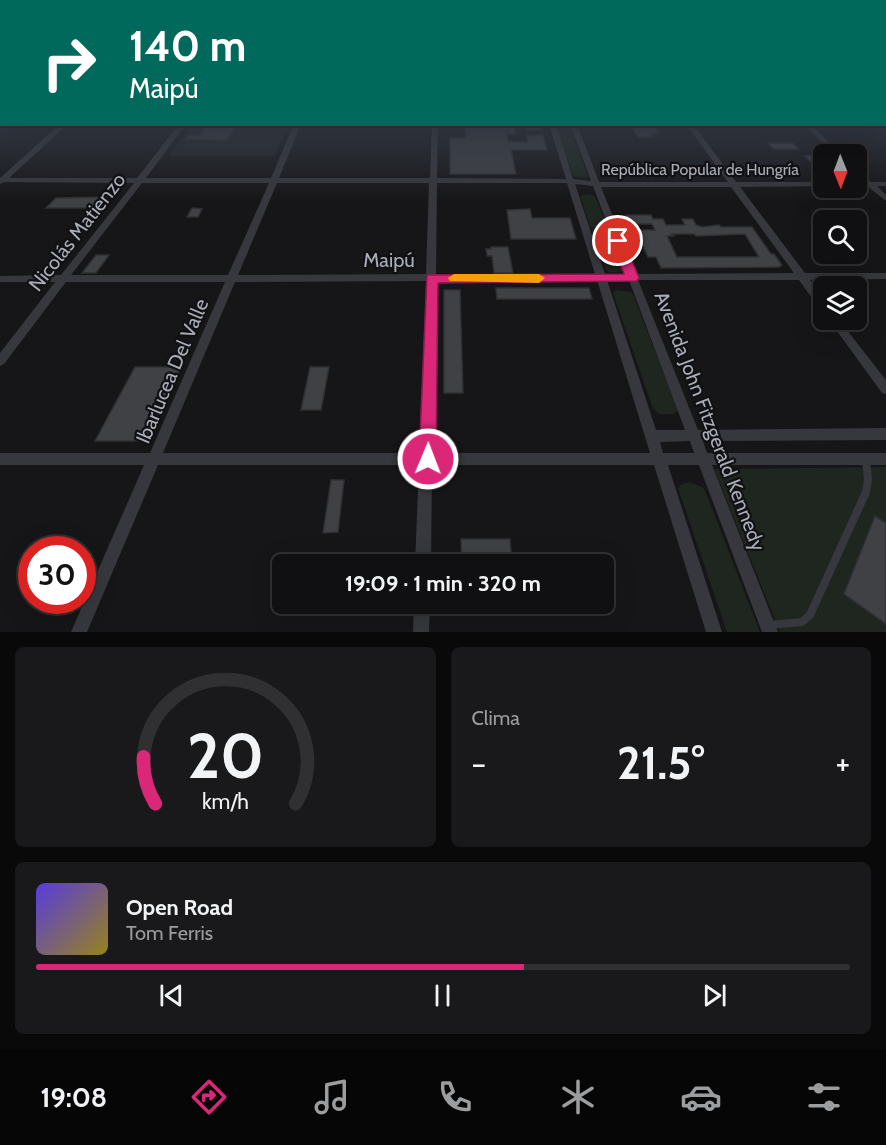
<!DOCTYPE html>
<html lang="es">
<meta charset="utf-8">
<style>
body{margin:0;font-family:Cabin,sans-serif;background:#19191b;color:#f1f3f6;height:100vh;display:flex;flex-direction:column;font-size:22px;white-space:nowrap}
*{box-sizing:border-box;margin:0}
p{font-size:20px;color:#9c9d9f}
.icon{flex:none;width:33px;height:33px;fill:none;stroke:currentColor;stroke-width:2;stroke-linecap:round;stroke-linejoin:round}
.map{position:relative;height:632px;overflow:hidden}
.details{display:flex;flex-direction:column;gap:15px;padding:15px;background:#09090a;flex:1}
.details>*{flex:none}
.top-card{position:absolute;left:0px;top:0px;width:886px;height:126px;box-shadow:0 6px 24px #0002,0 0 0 2px #303032;background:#00695c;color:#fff;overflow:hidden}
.needle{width:39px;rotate:179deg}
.buttons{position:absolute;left:813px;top:144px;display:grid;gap:12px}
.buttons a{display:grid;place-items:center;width:54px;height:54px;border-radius:9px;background:#101012;box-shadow:0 6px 24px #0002,0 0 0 2px #303032;font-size:30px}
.speed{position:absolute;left:18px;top:536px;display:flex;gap:12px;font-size:30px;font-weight:700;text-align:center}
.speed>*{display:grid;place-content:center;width:78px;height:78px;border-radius:50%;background:#101012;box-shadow:0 6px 24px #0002,0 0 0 2px #303032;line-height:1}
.speed .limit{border:9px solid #d22;background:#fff;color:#111}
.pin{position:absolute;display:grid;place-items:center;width:51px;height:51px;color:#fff;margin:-26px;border:3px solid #fff;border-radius:50%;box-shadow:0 2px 6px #0007}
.me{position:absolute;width:66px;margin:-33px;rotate:1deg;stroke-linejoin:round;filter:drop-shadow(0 0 4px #0008)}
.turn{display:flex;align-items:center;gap:21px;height:126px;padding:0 30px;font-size:27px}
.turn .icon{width:78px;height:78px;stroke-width:2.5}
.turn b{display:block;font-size:42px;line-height:51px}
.big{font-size:45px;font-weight:700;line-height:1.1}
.details .card{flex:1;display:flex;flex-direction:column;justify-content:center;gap:9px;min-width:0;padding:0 21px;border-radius:9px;background:#19191b}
.details .dial{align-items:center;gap:0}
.dial svg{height:156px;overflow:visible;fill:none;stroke:#303032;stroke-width:7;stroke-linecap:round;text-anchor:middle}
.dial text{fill:#f1f3f6;stroke:none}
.song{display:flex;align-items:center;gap:18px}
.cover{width:72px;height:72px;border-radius:9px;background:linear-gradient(135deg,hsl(250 70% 55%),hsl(50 70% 35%))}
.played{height:6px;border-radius:3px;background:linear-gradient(90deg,#db2777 60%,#303032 60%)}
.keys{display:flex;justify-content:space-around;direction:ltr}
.heat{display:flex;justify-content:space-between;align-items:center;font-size:33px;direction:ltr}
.details .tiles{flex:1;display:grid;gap:15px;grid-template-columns:1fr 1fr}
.card:last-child{grid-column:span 2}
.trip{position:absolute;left:272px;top:554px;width:342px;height:60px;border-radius:9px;background:#101012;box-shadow:0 6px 24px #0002,0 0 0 2px #303032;font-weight:700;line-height:60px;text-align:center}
.tab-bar{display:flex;height:96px;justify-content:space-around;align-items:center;background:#060607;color:#9c9d9f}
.tab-bar .icon{width:42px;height:42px}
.tab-bar .active{color:#db2777}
.tab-bar b{font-size:27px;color:#f1f3f6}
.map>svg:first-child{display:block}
.built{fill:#222225}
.green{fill:#1e261f}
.building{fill:#404145;stroke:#303034;stroke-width:1.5;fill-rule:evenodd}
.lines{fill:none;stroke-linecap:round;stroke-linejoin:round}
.service{stroke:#37383d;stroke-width:8}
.minor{fill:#37383d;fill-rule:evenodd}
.tertiary{fill:#37383d;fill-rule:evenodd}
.route{fill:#db2777;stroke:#8e194d;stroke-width:1.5}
.slow{fill:#f59e0b}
.labels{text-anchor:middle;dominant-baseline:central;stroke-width:4.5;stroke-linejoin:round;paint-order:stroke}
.far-street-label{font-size:16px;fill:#a8adb8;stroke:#111113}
.street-label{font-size:20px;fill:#a8adb8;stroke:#111113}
</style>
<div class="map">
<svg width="886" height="632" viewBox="0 0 886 632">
<rect width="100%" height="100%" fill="#161618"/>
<!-- built -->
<path class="built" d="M192 125H289L274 156H169Z"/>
<!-- green -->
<path class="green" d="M562 125 569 127 588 176 586 178 573 176 556 127Z
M587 194 595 196 624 269 621 272H609L605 269 580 196Z
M616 290 632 292 678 410 674 414H659L653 409 613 293Z
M886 467V632H780L714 469Z
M689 482 704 488 760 632H727L678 488 682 484Z"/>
<!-- building -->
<path class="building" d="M207 124H237L227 140 185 139 188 135H200Z
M465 124H540L542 130H525L524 126H514L516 134H507L508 142H528L526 135H543L547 150H511L516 174H450V138H466Z
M630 124H654L659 133 652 134 654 137H638Z
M768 143H792L798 149H774Z
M805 156H824V162H811Z
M108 197 99 208H46L56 198Z
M192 208 202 209 198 217H187Z
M530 209 532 218H570L576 239H511L507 210Z
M625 215H651L653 219H663L666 225H685L682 219H693L696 225 702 227 719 225 721 227H752L771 254H774L782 265 779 267 661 268 656 257H648L635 230H655L652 224H629ZM672 234H694L696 236 745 234 759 257H677L667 236H674Z
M491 247H508L513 273H494L492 256H487L486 249H491Z
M96 255H109L96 273H82Z
M496 288H589L592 299H497Z
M444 290H460L463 393H444Z
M135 367H181L149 436 141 441H95Z
M310 367H329L321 410H301Z
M331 480H344L338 532 323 533Z
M875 516 886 523V624L844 594Z
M461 539H510L512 564 462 563Z"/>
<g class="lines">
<!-- service -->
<path class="service" d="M769 625 802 622 810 615 866 492 868 479 866 459"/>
<!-- minor -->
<path class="minor" d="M60 124H68L9 178H137L179 124H186L146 178H271L294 124H301L279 178H430L432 124H438L437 178 566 179 549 124H556L573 179 591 181 570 124H577L599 182H728L686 124H693L736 182H824V186L740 187 805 273H886V279L810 280 824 298V310L820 309 799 280H638L698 430 886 428V440L703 441 707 453H886V465H712L778 632H762L699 465H668L722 632H706L654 465H432L431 564H415L419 465H158L87 632H71L144 465H0V453H150L225 282H66L4 364 0 366V353L55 282H0V276L61 275 134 183 4 182 0 184V178ZM142 183H269L228 275H71ZM277 183H429L426 274 238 275ZM437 183H567L595 274H436ZM575 184 593 186 626 274H605ZM601 187H731L794 273 636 274ZM597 280 650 453H433L436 281ZM607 280H629L685 430H656ZM426 281 419 453H163L235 282ZM690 441 694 453H663L660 442Z
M803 124H810L841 154H834Z
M856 170 871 182H886V186H877L886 195V201L867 186H856V182H862L856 177Z
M829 320H839L886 380V394L882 393Z
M414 603H430L429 632H413Z"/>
<!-- tertiary -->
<path class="tertiary" d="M885 118H886V122H885Z"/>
</g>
<!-- sky -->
<linearGradient id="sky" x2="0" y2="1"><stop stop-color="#0c0c0d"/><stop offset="0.56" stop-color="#363c48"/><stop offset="1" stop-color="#363c48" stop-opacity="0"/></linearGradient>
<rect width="886" height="201" fill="url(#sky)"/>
<!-- route -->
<path class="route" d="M618 237 624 241 639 278 637 281 438 283 436 459 434 465 428 467 422 465 419 459 427 275 624 274 612 241Z"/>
<!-- slow -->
<path class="slow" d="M454 274H539L545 278 539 283 450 281 448 278Z"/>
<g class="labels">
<!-- far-street labels -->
<g class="far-street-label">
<text x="700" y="169">República Popular de Hungría</text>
</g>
<!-- street labels -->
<g class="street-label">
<text transform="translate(77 232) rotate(-52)">Nicolás Matienzo</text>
<text x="389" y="260">Maipú</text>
<text transform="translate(172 371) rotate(-67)">Ibarlucea Del Valle</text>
<text transform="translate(710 421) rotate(69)">Avenida John Fitzgerald Kennedy</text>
</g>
</g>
</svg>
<div class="buttons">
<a><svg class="needle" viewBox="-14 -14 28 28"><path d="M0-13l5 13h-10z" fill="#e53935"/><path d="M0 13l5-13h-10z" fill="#9c9d9f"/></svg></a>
<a><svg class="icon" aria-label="search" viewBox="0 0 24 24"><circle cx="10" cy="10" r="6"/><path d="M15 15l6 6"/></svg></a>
<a><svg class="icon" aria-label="layers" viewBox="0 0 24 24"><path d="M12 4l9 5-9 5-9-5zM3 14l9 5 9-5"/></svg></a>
</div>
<div class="speed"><div class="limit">30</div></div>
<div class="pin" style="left:618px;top:241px;background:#d93025"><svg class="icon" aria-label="arrive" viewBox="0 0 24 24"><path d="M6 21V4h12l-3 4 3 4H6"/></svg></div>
<svg class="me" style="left:428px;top:459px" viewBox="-20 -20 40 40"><circle r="17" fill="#db2777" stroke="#fff" stroke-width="3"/><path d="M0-11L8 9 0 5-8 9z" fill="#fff"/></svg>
<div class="trip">19:09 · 1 min · 320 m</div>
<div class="top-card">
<div class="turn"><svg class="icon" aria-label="right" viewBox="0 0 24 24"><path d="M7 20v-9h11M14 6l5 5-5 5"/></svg><div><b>140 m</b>Maipú</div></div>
</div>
</div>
<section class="details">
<div class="tiles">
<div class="card dial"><svg viewBox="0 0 100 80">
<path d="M14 69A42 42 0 1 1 86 69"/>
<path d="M14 69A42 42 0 0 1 8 45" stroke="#db2777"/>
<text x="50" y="56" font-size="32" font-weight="700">20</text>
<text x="50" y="72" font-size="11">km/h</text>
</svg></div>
<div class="card"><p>Clima</p>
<div class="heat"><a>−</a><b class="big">21.5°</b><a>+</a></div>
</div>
<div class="card">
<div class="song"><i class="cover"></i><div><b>Open Road</b><p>Tom Ferris</p></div></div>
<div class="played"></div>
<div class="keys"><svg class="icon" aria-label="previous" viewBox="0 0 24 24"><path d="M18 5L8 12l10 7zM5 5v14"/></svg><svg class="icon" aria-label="pause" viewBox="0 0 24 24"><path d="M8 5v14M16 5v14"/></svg><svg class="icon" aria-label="next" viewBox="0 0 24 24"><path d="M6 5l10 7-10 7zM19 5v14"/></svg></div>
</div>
</div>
</section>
<nav class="tab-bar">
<b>19:08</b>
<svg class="icon active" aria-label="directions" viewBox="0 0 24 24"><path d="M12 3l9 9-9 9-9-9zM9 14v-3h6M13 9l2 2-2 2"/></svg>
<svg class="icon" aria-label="music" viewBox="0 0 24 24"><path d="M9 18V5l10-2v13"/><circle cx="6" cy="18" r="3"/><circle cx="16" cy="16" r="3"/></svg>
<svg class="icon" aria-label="phone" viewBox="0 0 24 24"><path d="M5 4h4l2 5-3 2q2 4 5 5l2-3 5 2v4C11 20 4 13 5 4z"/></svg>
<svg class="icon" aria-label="climate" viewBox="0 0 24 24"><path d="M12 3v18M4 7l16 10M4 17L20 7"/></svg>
<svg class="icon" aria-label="car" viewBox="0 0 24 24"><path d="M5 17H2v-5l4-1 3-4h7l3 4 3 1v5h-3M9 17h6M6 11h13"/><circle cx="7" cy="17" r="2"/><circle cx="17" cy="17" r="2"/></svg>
<svg class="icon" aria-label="filters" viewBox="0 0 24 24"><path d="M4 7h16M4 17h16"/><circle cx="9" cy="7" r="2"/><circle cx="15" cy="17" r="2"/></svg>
</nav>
